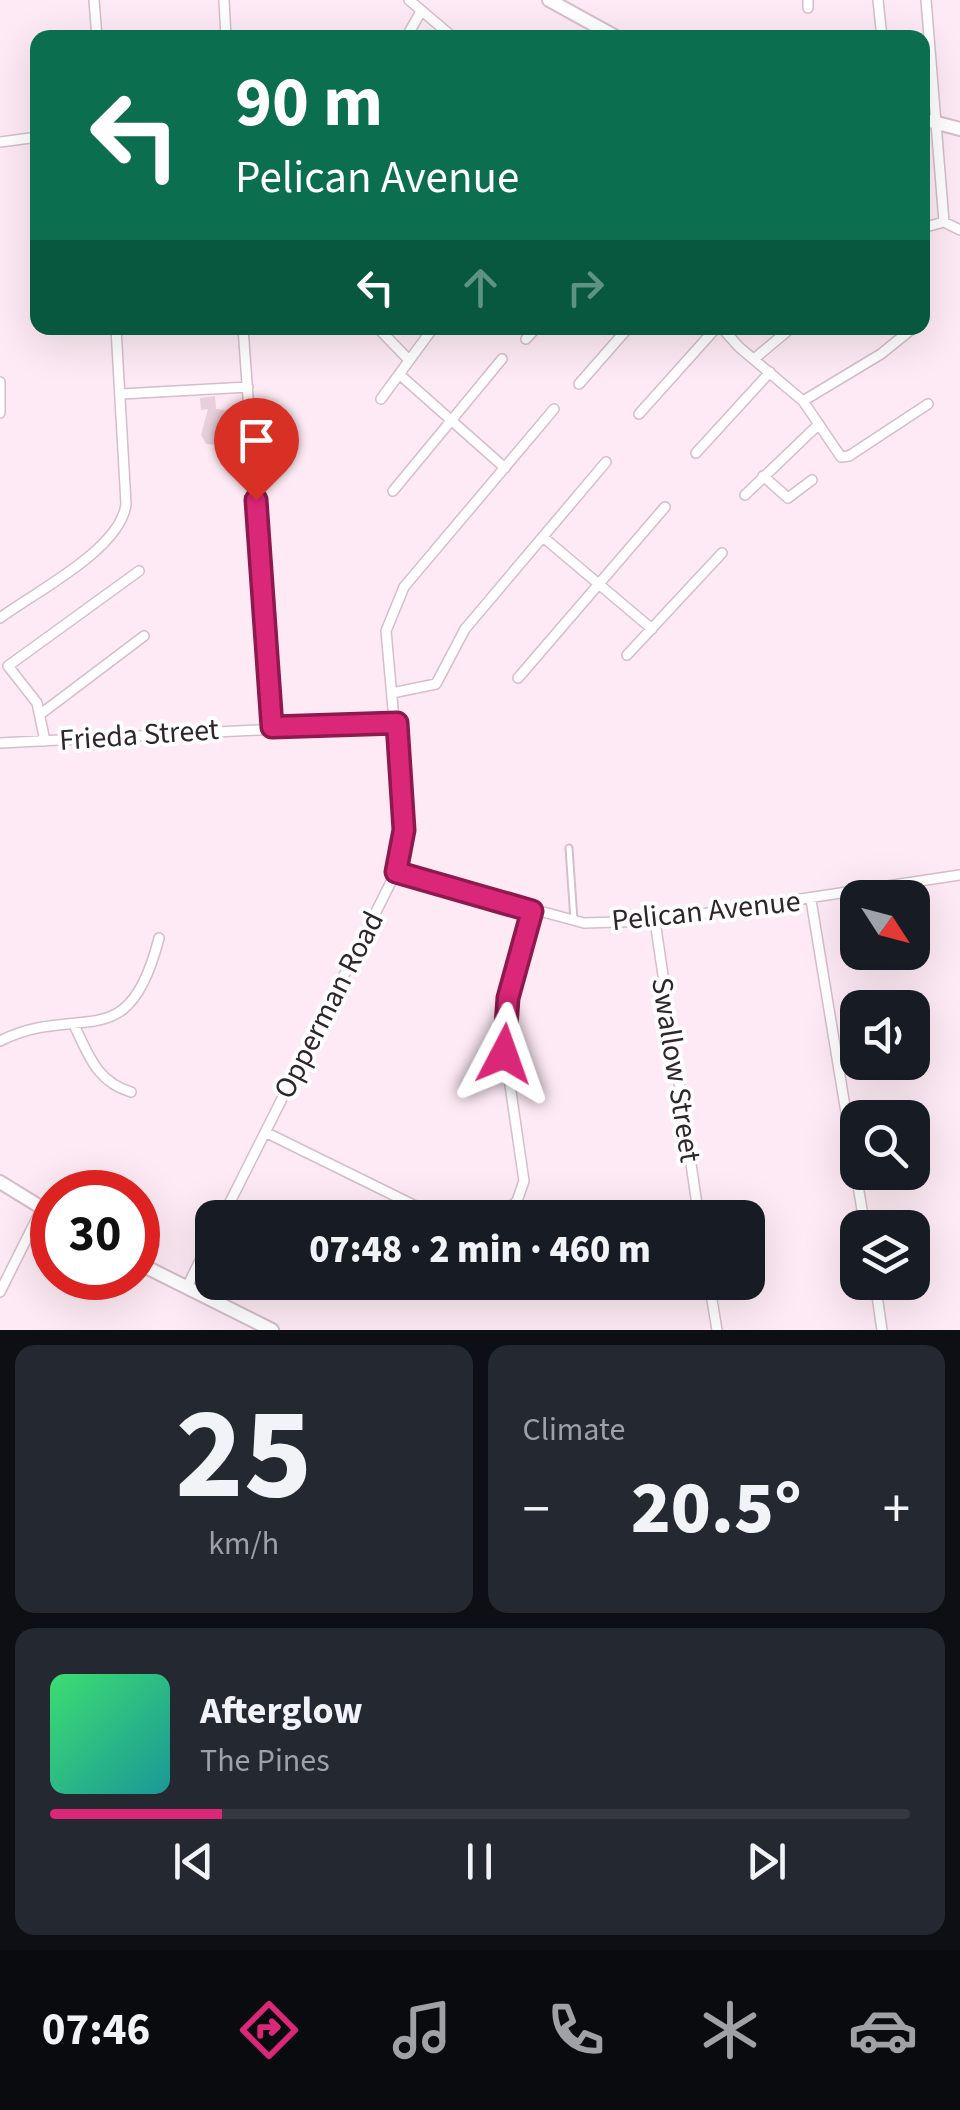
<!DOCTYPE html>
<meta charset="utf-8">
<style>
body{margin:0;font-family:"Source Sans 3",sans-serif;background:#242831;color:#f1f3f6;height:100vh;display:flex;flex-direction:column;font-size:38px;white-space:nowrap}
*{box-sizing:border-box;margin:0}
p{font-size:32px;color:#9ea1a6}
.icon{flex:none;width:55px;height:55px;fill:none;stroke:currentColor;stroke-width:2;stroke-linecap:round;stroke-linejoin:round}
.map{position:relative;height:1330px;overflow:hidden}
.panel{display:flex;flex-direction:column;gap:15px;padding:15px;background:#0d0f14;flex:1}
.panel>*{flex:none}
.banner{position:absolute;left:30px;top:30px;width:900px;height:305px;border-radius:20px;box-shadow:0 10px 40px #0002;background:#0b6e4f;color:#fff;overflow:hidden}
.needle{width:65px;rotate:126deg}
.tools{position:absolute;left:840px;top:880px;display:grid;gap:20px}
.tools a{display:grid;place-items:center;width:90px;height:90px;border-radius:20px;background:#171b24;box-shadow:0 10px 40px #0002;font-size:50px}
.speed{position:absolute;left:30px;top:1170px;display:flex;gap:20px;font-size:50px;font-weight:700;text-align:center}
.speed>*{display:grid;place-content:center;width:130px;height:130px;border-radius:50%;background:#171b24;box-shadow:0 10px 40px #0002;line-height:1}
.speed .limit{border:15px solid #d22;background:#fff;color:#111}
.pin{position:absolute;display:grid;place-items:center;width:85px;height:85px;color:#fff;margin:-102px -42px;border-radius:50% 50% 50% 0;rotate:-45deg;box-shadow:0 0 10px #0007}
.pin .icon{rotate:45deg}
.me{position:absolute;width:110px;margin:-55px;rotate:4deg;stroke-linejoin:round;filter:drop-shadow(0 0 8px #0008)}
.turn{display:flex;align-items:center;gap:35px;height:210px;padding:0 40px;font-size:45px}
.turn .icon{width:130px;height:130px;stroke-width:2.5}
.turn b{display:block;font-size:70px;line-height:85px}
.lanes{display:flex;align-items:center;height:95px;padding:0 40px;background:#0003;justify-content:center;gap:50px;direction:ltr}
.lanes .off{opacity:.35}
.big{font-size:75px;font-weight:800;line-height:1.1}
.panel .widget{flex:1;display:flex;flex-direction:column;justify-content:center;gap:15px;min-width:0;padding:0 35px;border-radius:20px;background:#242831}
.panel .dial{align-items:center;gap:0}
.dial b{font-size:130px;line-height:1}
.song{display:flex;align-items:center;gap:30px}
.cover{width:120px;height:120px;border-radius:15px;background:linear-gradient(135deg,hsl(140 70% 55%),hsl(180 70% 35%))}
.played{height:10px;border-radius:5px;background:linear-gradient(90deg,#db2777 20%,#363941 20%)}
.keys{display:flex;justify-content:space-around;direction:ltr}
.heat{display:flex;justify-content:space-between;align-items:center;font-size:55px;direction:ltr}
.panel .tiles{flex:1;display:grid;gap:15px;grid-template-columns:1fr 1fr}
.widget:last-child{grid-column:span 2}
.trip{position:absolute;left:195px;top:1200px;width:570px;height:100px;border-radius:20px;background:#171b24;box-shadow:0 10px 40px #0002;font-weight:800;line-height:100px;text-align:center}
.menu{display:flex;height:160px;justify-content:space-around;align-items:center;background:#090b0e;color:#9ea1a6}
.menu .icon{width:70px;height:70px}
.menu .active{color:#db2777}
.menu b{font-size:45px;color:#f1f3f6}
.map>svg:first-child{display:block}
.building{fill:#e7cfdb}
.lines{fill:none;stroke-linecap:round;stroke-linejoin:round}
.lane-casing{stroke:#d5bdc9;stroke-width:9}
.street-casing{stroke:#d5bdc9;stroke-width:12}
.secondary-casing{stroke:#d5bdc9;stroke-width:16}
.lane{stroke:#fff;stroke-width:5}
.street{stroke:#fff;stroke-width:9}
.secondary{stroke:#fff;stroke-width:12}
.route-casing{stroke:#8e194d;stroke-width:25}
.route{stroke:#db2777;stroke-width:18}
.labels{text-anchor:middle;dominant-baseline:central;stroke-width:8;stroke-linejoin:round;paint-order:stroke}
.street-label{font-size:30px;fill:#2f262b;stroke:#fff}
</style>
<div class="map">
<svg width="960" height="1330" viewBox="0 0 960 1330">
<rect width="100%" height="100%" fill="#feeaf4"/>
<!-- building -->
<path class="building" d="M215 396 216 409 225 410 220 445 206 444 201 435 208 409 201 410 200 398Z"/>
<g class="lines">
<defs>
<path id="lane" d="M569 848 574 920"/>
<path id="street" d="M94 0 97 38
M224 0 226 38
M409 0 454 38
M808 0V8
M878 0 882 38
M926 0 944 222
M406 38 420 13
M0 142 38 137
M922 228 944 222 960 230
M243 328 272 727
M378 328 409 360
M722 328 739 347 803 401 841 457 849 456 928 404
M526 339 536 328
M754 359 791 328
M399 374 505 468
M0 382V413
M579 384 628 328
M121 394 248 387
M381 399 433 328
M803 401 881 354 913 328
M639 414 716 328
M696 453 770 372
M763 476 788 498 812 480
M393 491 502 359
M745 495 819 424
M543 537 652 629
M0 618C35 592 121 549 126 504L116 328
M627 655 722 553
M518 678 665 507
M392 693 436 684 465 629 606 462
M42 713 144 636
M45 741 37 703 8 666 139 571
M0 743 397 723
M396 872 584 923 655 921 960 875
M811 900 865 1228
M655 921 699 1218
M74 1025C89 1056 97 1082 131 1092
M0 1041C81 1001 128 1060 159 938
M265 1132 440 1218
M222 1218 396 872 404 830 386 631 404 587 554 409
M497 1218 517 1201 524 1181 502 1030 532 911
M709 1282 717 1330
M875 1282 882 1330
M187 1287 212 1236
M0 1292 42 1208"/>
<path id="secondary" d="M549 0 618 38
M922 119 960 129
M0 1182 52 1214
M138 1263 272 1330"/>
</defs>
<!-- lane casing -->
<use href="#lane" class="lane-casing"/>
<!-- street casing -->
<use href="#street" class="street-casing"/>
<!-- secondary casing -->
<use href="#secondary" class="secondary-casing"/>
<!-- lane -->
<use href="#lane" class="lane"/>
<!-- street -->
<use href="#street" class="street"/>
<!-- secondary -->
<use href="#secondary" class="secondary"/>
</g>
<g class="lines">
<defs>
<path id="route" d="M256 500 272 727 397 723 404 830 396 872 532 911 508 998 504 1054"/>
</defs>
<!-- route casing -->
<use href="#route" class="route-casing"/>
<!-- route -->
<use href="#route" class="route"/>
</g>
<g class="labels">
<!-- street labels -->
<g class="street-label">
<text transform="translate(139 735) rotate(-4)">Frieda Street</text>
<text transform="translate(706 911) rotate(-6)">Pelican Avenue</text>
<text transform="translate(329 1005) rotate(-63)">Opperman Road</text>
<text transform="translate(676 1070) rotate(81)">Swallow Street</text>
</g>
</g>
</svg>
<div class="tools">
<a><svg class="needle" viewBox="-14 -14 28 28"><path d="M0-13l5 13h-10z" fill="#e53935"/><path d="M0 13l5-13h-10z" fill="#9ea1a6"/></svg></a>
<a><svg class="icon" aria-label="sound" viewBox="0 0 24 24"><path d="M4 9h4l5-4v14l-5-4H4zM17 9q2 3 0 6"/></svg></a>
<a><svg class="icon" aria-label="search" viewBox="0 0 24 24"><circle cx="10" cy="10" r="6"/><path d="M15 15l6 6"/></svg></a>
<a><svg class="icon" aria-label="layers" viewBox="0 0 24 24"><path d="M12 4l9 5-9 5-9-5zM3 14l9 5 9-5"/></svg></a>
</div>
<div class="speed"><div class="limit">30</div></div>
<div class="pin" style="left:256px;top:500px;background:#d93025"><svg class="icon" aria-label="arrive" viewBox="0 0 24 24"><path d="M6 21V4h12l-3 4 3 4H6"/></svg></div>
<svg class="me" style="left:504px;top:1054px" viewBox="-20 -20 40 40"><path d="M0-17L14 15 0 8-14 15z" fill="#db2777" stroke="#fff" stroke-width="4"/></svg>
<div class="trip">07:48 · 2 min · 460 m</div>
<div class="banner">
<div class="turn"><svg class="icon" aria-label="left" viewBox="0 0 24 24"><path d="M17 20v-9H6M10 6l-5 5 5 5"/></svg><div><b>90 m</b>Pelican Avenue</div></div>
<div class="lanes"><svg class="icon" aria-label="left" viewBox="0 0 24 24"><path d="M17 20v-9H6M10 6l-5 5 5 5"/></svg><svg class="icon off" aria-label="ahead" viewBox="0 0 24 24"><path d="M12 20V5M6 11l6-6 6 6"/></svg><svg class="icon off" aria-label="right" viewBox="0 0 24 24"><path d="M7 20v-9h11M14 6l5 5-5 5"/></svg></div>
</div>
</div>
<section class="panel">
<div class="tiles">
<div class="widget dial"><b>25</b><p>km/h</p></div>
<div class="widget"><p>Climate</p>
<div class="heat"><a>−</a><b class="big">20.5°</b><a>+</a></div>
</div>
<div class="widget">
<div class="song"><i class="cover"></i><div><b>Afterglow</b><p>The Pines</p></div></div>
<div class="played"></div>
<div class="keys"><svg class="icon" aria-label="previous" viewBox="0 0 24 24"><path d="M18 5L8 12l10 7zM5 5v14"/></svg><svg class="icon" aria-label="pause" viewBox="0 0 24 24"><path d="M8 5v14M16 5v14"/></svg><svg class="icon" aria-label="next" viewBox="0 0 24 24"><path d="M6 5l10 7-10 7zM19 5v14"/></svg></div>
</div>
</div>
</section>
<nav class="menu">
<b>07:46</b>
<svg class="icon active" aria-label="directions" viewBox="0 0 24 24"><path d="M12 3l9 9-9 9-9-9zM9 14v-3h6M13 9l2 2-2 2"/></svg>
<svg class="icon" aria-label="music" viewBox="0 0 24 24"><path d="M9 18V5l10-2v13"/><circle cx="6" cy="18" r="3"/><circle cx="16" cy="16" r="3"/></svg>
<svg class="icon" aria-label="phone" viewBox="0 0 24 24"><path d="M5 4h4l2 5-3 2q2 4 5 5l2-3 5 2v4C11 20 4 13 5 4z"/></svg>
<svg class="icon" aria-label="climate" viewBox="0 0 24 24"><path d="M12 3v18M4 7l16 10M4 17L20 7"/></svg>
<svg class="icon" aria-label="car" viewBox="0 0 24 24"><path d="M5 17H2v-5l4-1 3-4h7l3 4 3 1v5h-3M9 17h6M6 11h13"/><circle cx="7" cy="17" r="2"/><circle cx="17" cy="17" r="2"/></svg>
</nav>
